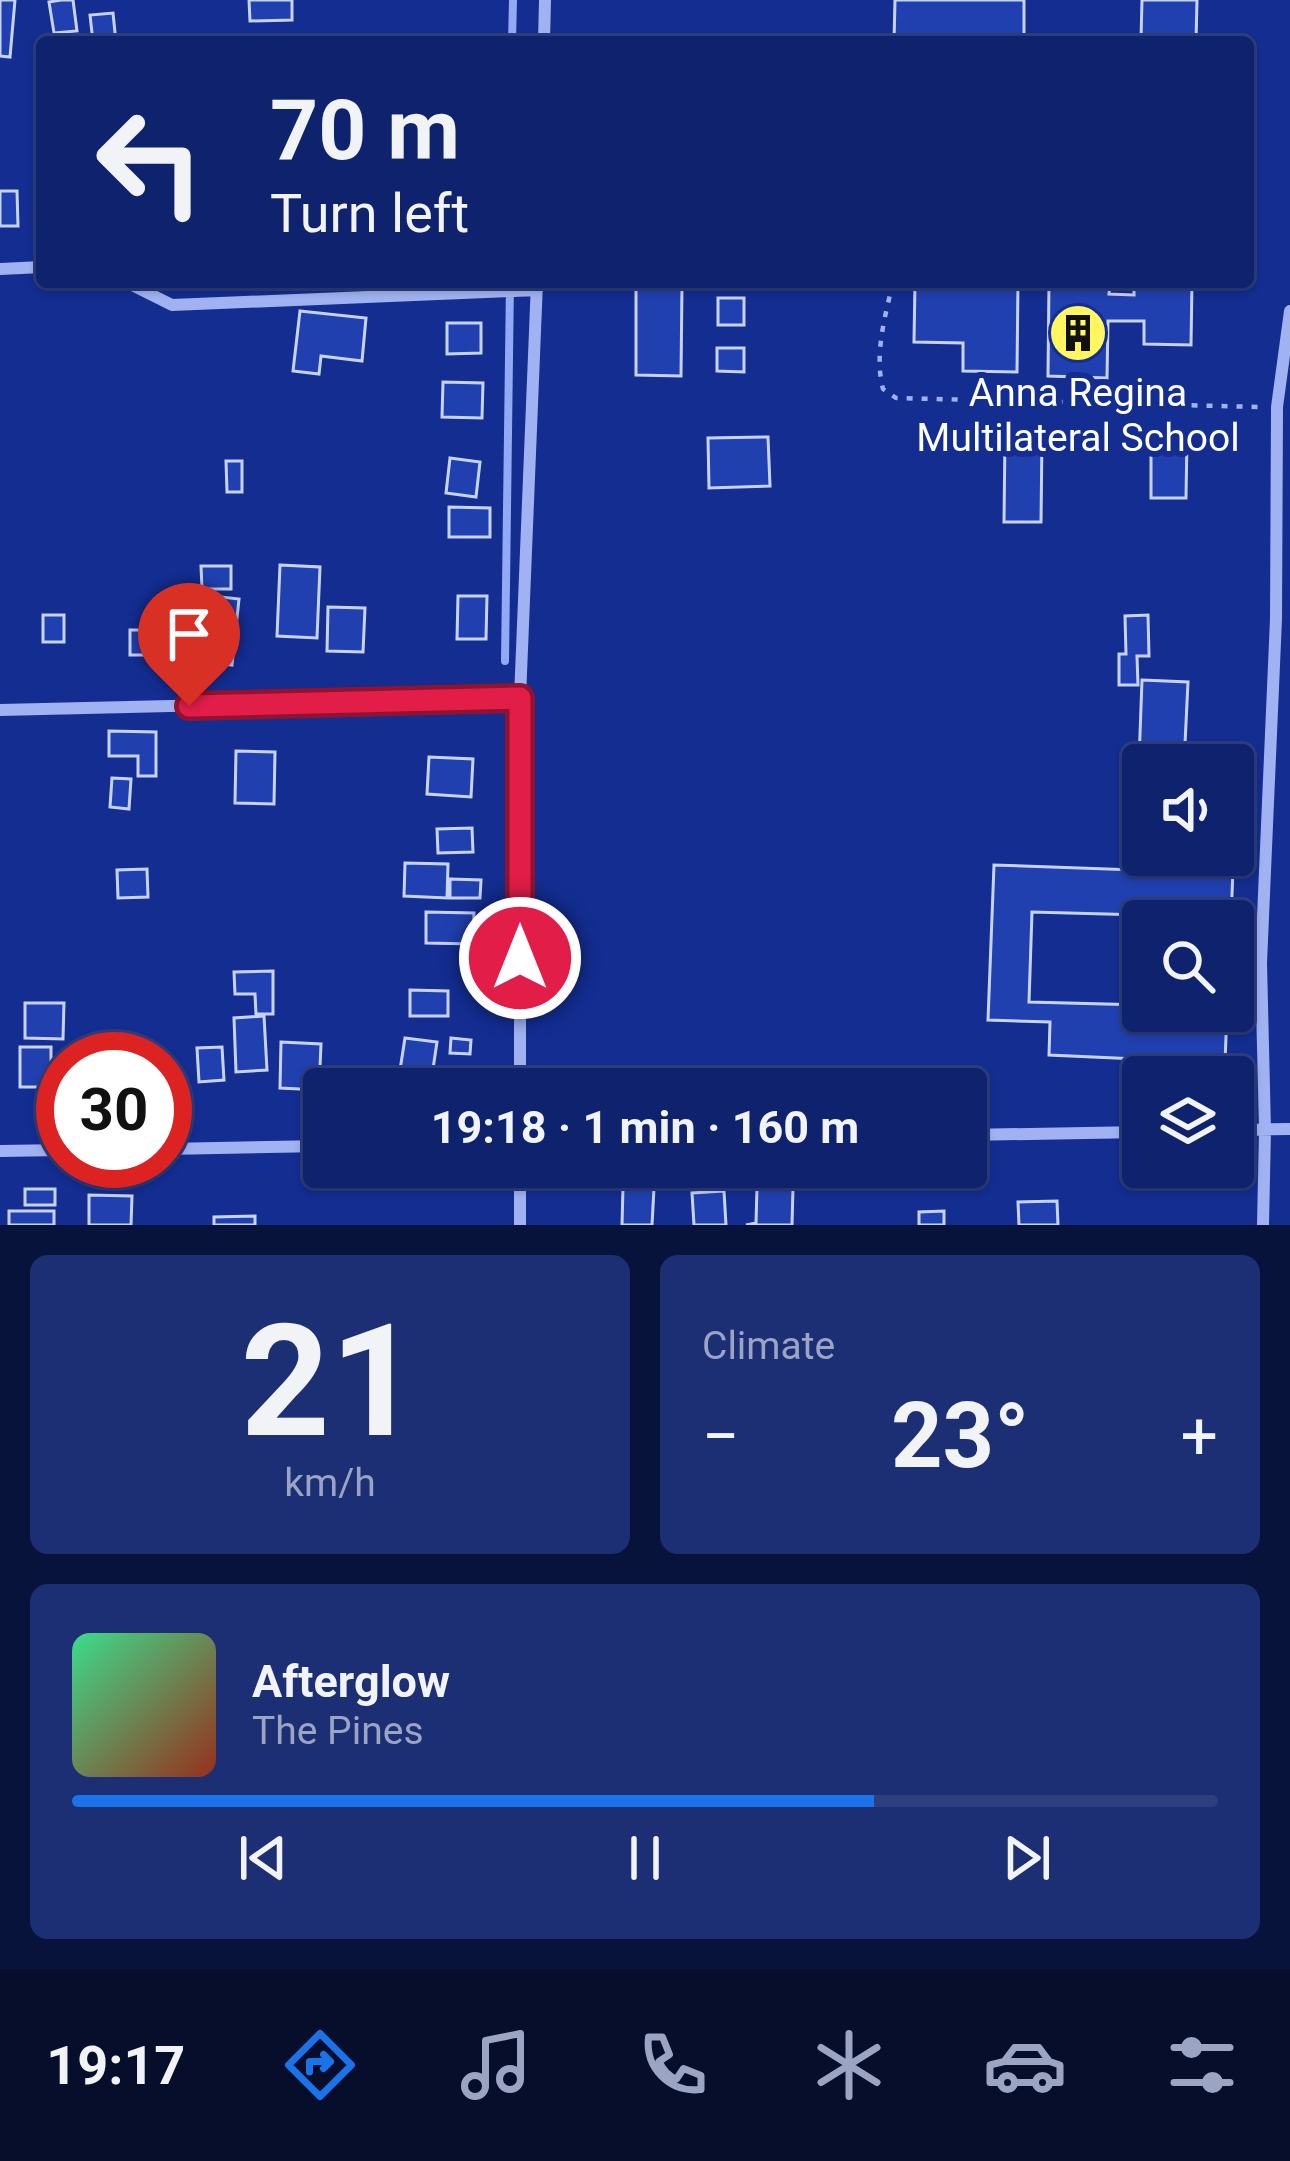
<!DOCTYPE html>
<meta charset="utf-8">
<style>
body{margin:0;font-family:Roboto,sans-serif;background:#1c2f75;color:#f1f3f6;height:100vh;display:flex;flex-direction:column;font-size:45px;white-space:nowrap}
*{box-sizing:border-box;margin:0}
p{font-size:39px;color:#9ba4c2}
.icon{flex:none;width:66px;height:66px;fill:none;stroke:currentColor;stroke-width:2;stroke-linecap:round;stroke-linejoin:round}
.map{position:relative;height:1225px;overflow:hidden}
.drawer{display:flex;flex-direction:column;gap:30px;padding:30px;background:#08133c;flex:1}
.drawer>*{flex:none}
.guide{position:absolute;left:36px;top:36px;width:1218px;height:252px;border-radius:12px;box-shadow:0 3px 9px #0004,0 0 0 3px #2e3f80;background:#0e226d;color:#f1f3f6;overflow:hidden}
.buttons{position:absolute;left:1122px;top:744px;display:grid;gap:24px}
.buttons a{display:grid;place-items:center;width:132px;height:132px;border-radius:12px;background:#0e226d;box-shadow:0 3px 9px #0004,0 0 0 3px #2e3f80;font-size:60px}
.speed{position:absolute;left:36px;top:1032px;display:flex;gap:24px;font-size:60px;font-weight:700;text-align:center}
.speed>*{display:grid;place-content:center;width:156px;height:156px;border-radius:50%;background:#0e226d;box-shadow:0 3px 9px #0004,0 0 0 3px #2e3f80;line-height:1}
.speed .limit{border:18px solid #d22;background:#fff;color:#111}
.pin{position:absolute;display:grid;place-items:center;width:102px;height:102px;color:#fff;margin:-123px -51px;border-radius:50% 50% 50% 0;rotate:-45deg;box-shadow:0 0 12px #0007}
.pin .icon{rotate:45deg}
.me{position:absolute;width:132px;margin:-66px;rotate:0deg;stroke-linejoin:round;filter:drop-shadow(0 0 9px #0008)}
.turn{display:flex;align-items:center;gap:42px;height:252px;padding:0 36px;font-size:54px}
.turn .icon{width:156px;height:156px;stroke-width:2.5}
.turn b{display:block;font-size:84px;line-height:102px}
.big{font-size:90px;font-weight:700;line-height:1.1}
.drawer .widget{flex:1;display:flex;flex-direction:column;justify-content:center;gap:18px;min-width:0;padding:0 42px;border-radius:18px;background:#1c2f75}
.drawer .dial{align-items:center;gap:0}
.dial b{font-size:156px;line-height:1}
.song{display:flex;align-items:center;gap:36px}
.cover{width:144px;height:144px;border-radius:18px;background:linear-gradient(135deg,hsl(150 70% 55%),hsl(10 70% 35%))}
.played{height:12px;border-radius:6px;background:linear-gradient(90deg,#1a73e8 70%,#2e3f80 70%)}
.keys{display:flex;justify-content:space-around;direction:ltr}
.heat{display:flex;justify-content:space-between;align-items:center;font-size:66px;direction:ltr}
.drawer .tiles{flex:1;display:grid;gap:30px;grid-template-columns:1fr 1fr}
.widget:last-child{grid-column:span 2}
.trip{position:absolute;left:303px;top:1068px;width:684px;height:120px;border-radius:12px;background:#0e226d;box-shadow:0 3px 9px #0004,0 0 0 3px #2e3f80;font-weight:700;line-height:120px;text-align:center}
.tabs{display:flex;height:192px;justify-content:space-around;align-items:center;background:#060e2c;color:#9ba4c2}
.tabs .icon{width:84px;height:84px}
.tabs .on{color:#1a73e8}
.tabs b{font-size:54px;color:#f1f3f6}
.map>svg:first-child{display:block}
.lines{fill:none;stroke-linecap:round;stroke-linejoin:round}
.stream{stroke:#92a9f5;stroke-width:8}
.building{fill:#2140b0;stroke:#c7d3fc;stroke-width:3}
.path{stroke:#a0b2f1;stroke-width:4.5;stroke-dasharray:6 9;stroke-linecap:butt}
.street{stroke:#a0b2f1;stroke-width:12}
.route-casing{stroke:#92132f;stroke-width:30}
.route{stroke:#e11d48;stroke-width:21}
.labels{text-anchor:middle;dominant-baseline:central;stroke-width:12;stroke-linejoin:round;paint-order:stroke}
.poi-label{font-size:39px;fill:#fff;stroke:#132d91}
</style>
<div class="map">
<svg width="1290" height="1225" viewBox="0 0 1290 1225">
<rect width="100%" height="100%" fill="#132d91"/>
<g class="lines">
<!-- stream -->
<path class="stream" d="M512 42 513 0
M505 661 510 282"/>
</g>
<!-- building -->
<path class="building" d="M0 0H15L10 57 0 56Z
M61 0H73L77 31 54 33 49 2Z
M249 0H292V20L250 21Z
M895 0H1024V38L1141 40 1142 0H1197L1196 42H894Z
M113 13 116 42H93L90 15Z
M677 36V42H620V37Z
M0 191H17L18 226H0Z
M915 282H1018L1017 372 963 371V343L914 342Z
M1049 282H1110L1109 294 1134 295V282H1192L1191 345 1144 344V321H1108L1107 378 1048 376Z
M636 285H682L681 376 636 375Z
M718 298H744V325H718Z
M300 311 366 318 362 361 321 356 319 374 293 371Z
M447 323H481V353L447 354Z
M717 348H744V372L717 371Z
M443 382 483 383 482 418 442 417Z
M1005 436 1042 437 1041 522H1004Z
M768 437 770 486 709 488 708 438Z
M1151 439H1187L1186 498H1151Z
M450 458 480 462 476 497 446 493Z
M226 461H242V492H227Z
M449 507 490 508V537H449Z
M280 565 320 567 317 638 277 636Z
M201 566H231V589H202Z
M204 595 239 599 232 665 197 661Z
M458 596H487L486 639H457Z
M328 607 365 608 363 652 327 651Z
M43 615H64V642H43Z
M1148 615 1149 656H1137L1138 685H1119V654H1126L1125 616Z
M130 630H158V655H130Z
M1142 680 1188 682 1184 765H1143V855H1233L1234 842 1231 921H1179V916L1032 912 1029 1002 1143 1005V1011H1227L1225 1063 1049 1055 1050 1022 988 1020 994 865 1135 870Z
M109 731 156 732V776H138V756H109Z
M236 751 275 752 274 804 235 803Z
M429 757 473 759 471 797 427 794Z
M112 778 131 779 129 809 110 807Z
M472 828 473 852 438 853 437 829Z
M405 863 448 864 447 898 404 896Z
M147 869 148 897 118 898 117 870Z
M450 879 481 880 480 898H450Z
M426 912 474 913 473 944 426 943Z
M273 971V1014H256L255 994H235L234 972Z
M410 990 448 991V1016H410Z
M25 1003H64L63 1039 25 1038Z
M264 1016 267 1070 236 1072 234 1018Z
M405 1038 437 1042 430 1089H397Z
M451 1038 471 1040 470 1054 450 1053Z
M281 1042 321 1044 319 1090 280 1088Z
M111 1044H140V1059H110Z
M20 1047H51V1087H20Z
M222 1047 224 1080 199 1082 197 1048Z
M623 1187 654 1188 652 1225H622Z
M757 1187 793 1188 792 1225H746L756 1223Z
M25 1189H55V1205H25Z
M724 1191 726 1225H694L692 1193Z
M89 1195 132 1196 131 1225H89Z
M1057 1201 1058 1225H1019L1018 1202Z
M9 1211H54V1225H9Z
M944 1211V1225H919V1212Z
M255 1216V1225H214V1217Z"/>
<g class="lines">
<!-- path -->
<path class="path" d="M893 282C885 317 874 354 883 389L896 398 1260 407"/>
<!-- street -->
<path class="street" d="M544 42 545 0
M0 269 42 267
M126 282 172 305 537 290
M0 710 520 698
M520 1089V698L537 282
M1233 1130 1290 1129
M966 1135 1143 1132
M165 1149 324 1146
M0 1151 63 1150
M520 1167V1225
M1263 1225 1265 1130 1261 963 1276 619 1277 407 1290 311"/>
</g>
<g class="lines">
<defs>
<path id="route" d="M189 706 520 698V958"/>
</defs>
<!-- route casing -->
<use href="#route" class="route-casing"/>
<!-- route -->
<use href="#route" class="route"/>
</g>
<!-- icons -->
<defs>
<symbol id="building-disc" viewBox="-11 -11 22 22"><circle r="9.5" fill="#fff660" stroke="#132d91"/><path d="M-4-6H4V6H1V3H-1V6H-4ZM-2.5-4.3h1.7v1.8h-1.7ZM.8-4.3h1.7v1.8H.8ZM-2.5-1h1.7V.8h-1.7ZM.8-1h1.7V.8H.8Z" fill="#111"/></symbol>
</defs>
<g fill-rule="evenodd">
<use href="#building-disc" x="1045" y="300" width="66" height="66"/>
</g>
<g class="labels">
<!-- poi labels -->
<g class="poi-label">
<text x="1078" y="393">Anna Regina<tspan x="1078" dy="45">Multilateral School</tspan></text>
</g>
</g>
</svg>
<div class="buttons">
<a><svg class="icon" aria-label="sound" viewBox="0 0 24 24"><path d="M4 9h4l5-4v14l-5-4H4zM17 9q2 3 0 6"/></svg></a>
<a><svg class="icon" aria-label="search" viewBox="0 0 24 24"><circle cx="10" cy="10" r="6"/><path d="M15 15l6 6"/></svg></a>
<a><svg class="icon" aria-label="layers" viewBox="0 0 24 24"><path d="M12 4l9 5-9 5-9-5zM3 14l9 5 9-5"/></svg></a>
</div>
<div class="speed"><div class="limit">30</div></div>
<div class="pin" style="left:189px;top:706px;background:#d93025"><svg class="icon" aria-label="arrive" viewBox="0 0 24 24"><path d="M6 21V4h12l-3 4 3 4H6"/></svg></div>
<svg class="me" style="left:520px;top:958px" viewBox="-20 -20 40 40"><circle r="17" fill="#e11d48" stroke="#fff" stroke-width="3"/><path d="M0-11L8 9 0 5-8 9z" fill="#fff"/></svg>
<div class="trip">19:18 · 1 min · 160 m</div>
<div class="guide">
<div class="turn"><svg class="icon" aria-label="left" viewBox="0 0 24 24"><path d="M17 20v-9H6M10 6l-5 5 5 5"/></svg><div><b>70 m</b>Turn left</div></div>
</div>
</div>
<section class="drawer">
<div class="tiles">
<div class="widget dial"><b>21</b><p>km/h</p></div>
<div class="widget"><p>Climate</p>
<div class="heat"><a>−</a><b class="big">23°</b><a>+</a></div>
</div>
<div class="widget">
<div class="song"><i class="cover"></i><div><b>Afterglow</b><p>The Pines</p></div></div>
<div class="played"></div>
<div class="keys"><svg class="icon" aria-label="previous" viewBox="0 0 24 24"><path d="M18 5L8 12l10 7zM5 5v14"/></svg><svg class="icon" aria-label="pause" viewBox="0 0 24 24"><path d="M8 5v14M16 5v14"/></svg><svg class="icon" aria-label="next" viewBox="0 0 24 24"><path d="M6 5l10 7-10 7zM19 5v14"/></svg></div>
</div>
</div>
</section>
<nav class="tabs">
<b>19:17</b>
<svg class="icon on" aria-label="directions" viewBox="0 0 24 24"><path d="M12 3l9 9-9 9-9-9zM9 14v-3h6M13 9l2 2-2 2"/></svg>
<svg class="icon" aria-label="music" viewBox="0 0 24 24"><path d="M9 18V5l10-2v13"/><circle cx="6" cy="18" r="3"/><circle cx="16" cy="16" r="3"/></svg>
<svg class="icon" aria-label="phone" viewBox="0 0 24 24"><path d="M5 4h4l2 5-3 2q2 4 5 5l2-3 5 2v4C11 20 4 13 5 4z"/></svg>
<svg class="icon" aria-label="climate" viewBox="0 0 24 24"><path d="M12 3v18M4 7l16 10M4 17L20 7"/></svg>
<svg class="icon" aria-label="car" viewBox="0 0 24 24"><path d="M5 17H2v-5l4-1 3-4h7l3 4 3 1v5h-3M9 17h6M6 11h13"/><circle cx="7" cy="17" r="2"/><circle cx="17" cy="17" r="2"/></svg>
<svg class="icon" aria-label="filters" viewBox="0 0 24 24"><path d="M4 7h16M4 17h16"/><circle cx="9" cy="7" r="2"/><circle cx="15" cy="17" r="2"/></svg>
</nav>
